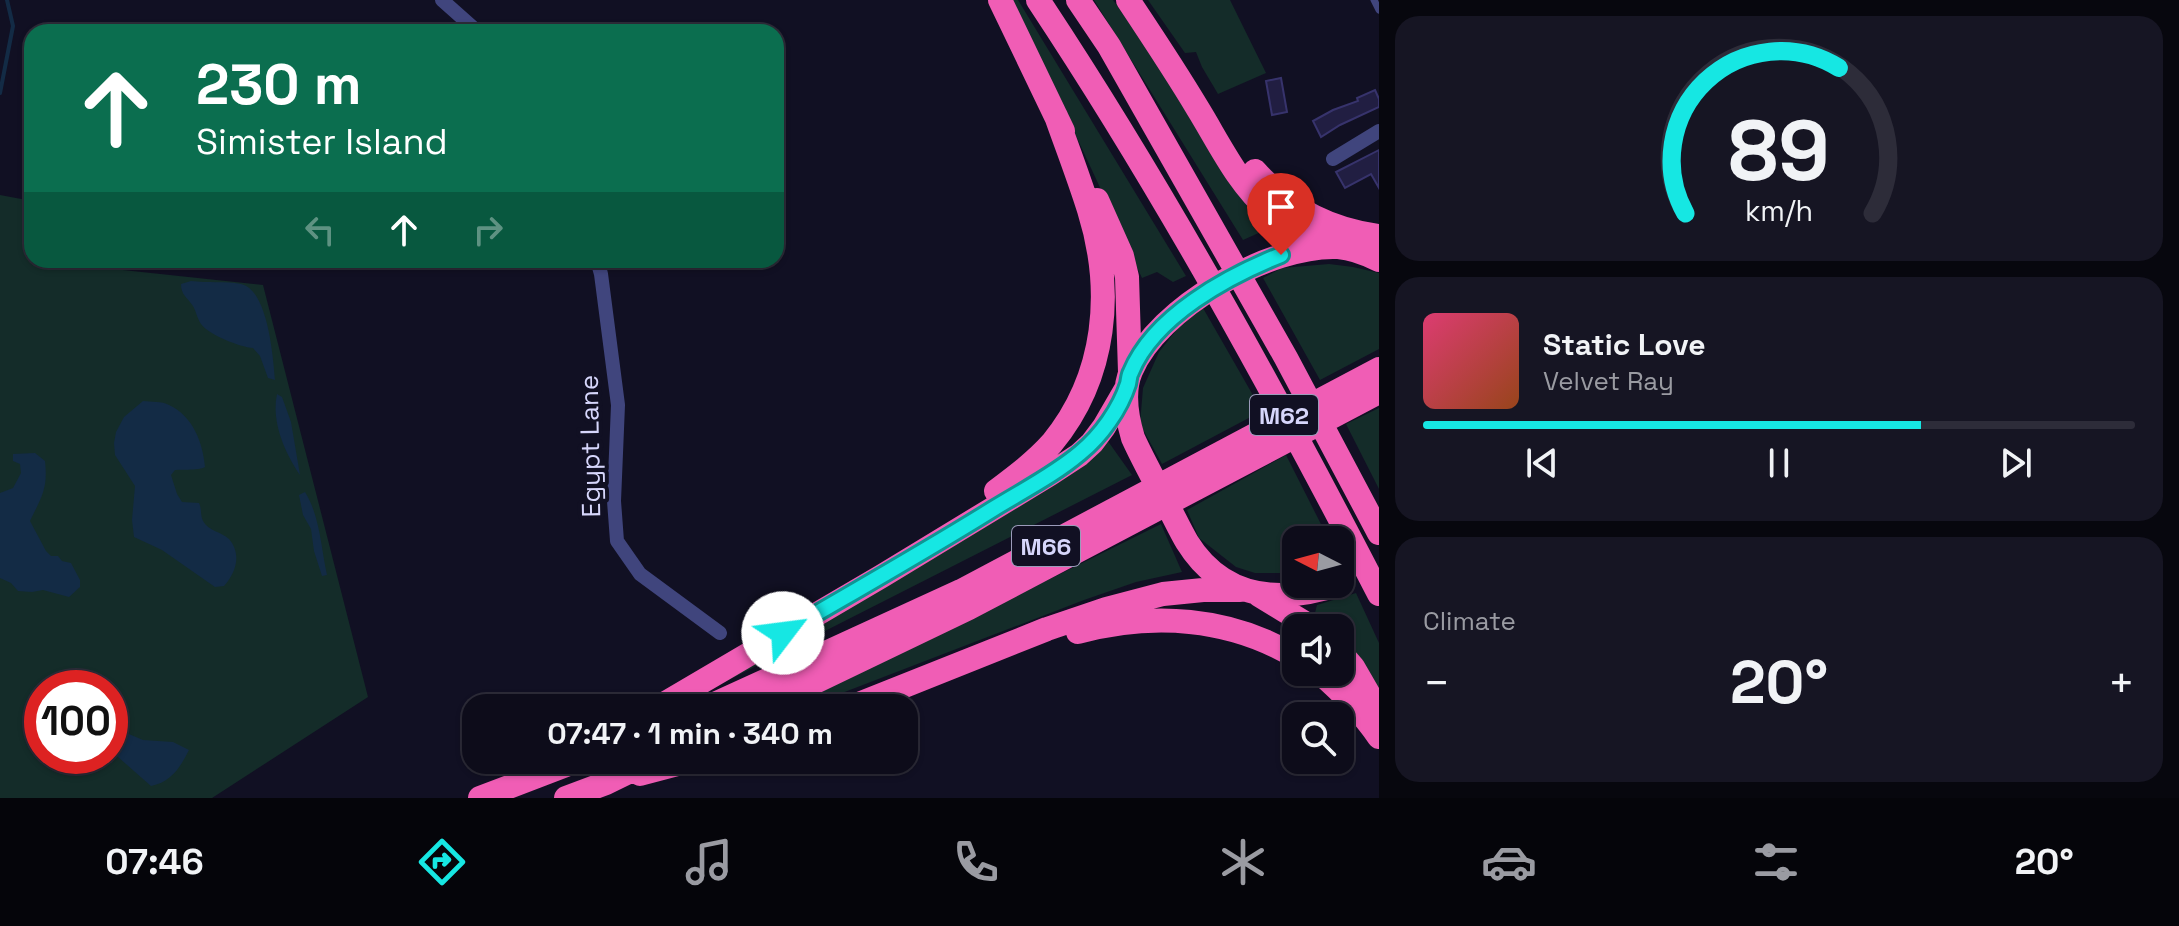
<!DOCTYPE html>
<meta charset="utf-8">
<style>
body{margin:0;font-family:"Space Grotesk",sans-serif;background:#161523;color:#f1f3f6;height:100vh;display:flex;flex-direction:column;font-size:30px;white-space:nowrap}
*{box-sizing:border-box;margin:0}
p{font-size:26px;color:#9a9ba2}
.icon{flex:none;width:44px;height:44px;fill:none;stroke:currentColor;stroke-width:2;stroke-linecap:round;stroke-linejoin:round}
.map{position:relative;flex:1;overflow:hidden}
.panel{display:flex;flex-direction:column;gap:16px;padding:16px;background:#07070e;width:800px}
.panel>*{flex:none}
.banner{position:absolute;left:24px;top:24px;width:760px;height:244px;border-radius:24px;box-shadow:0 2px 6px #0004,0 0 0 2px #2d2c39;background:#0b6e4f;color:#fff;overflow:hidden}
.needle{width:52px;rotate:276deg}
.buttons{position:absolute;left:1282px;top:526px;display:grid;gap:16px}
.buttons a{display:grid;place-items:center;width:72px;height:72px;border-radius:16px;background:#0d0c1a;box-shadow:0 2px 6px #0004,0 0 0 2px #2d2c39;font-size:40px}
.speed{position:absolute;left:24px;top:670px;display:flex;gap:16px;font-size:40px;font-weight:700;text-align:center}
.speed>*{display:grid;place-content:center;width:104px;height:104px;border-radius:50%;background:#0d0c1a;box-shadow:0 2px 6px #0004,0 0 0 2px #2d2c39;line-height:1}
.speed .limit{border:12px solid #d22;background:#fff;color:#111}
.pin{position:absolute;display:grid;place-items:center;width:68px;height:68px;color:#fff;margin:-82px -34px;border-radius:50% 50% 50% 0;rotate:-45deg;box-shadow:0 0 8px #0007}
.pin .icon{rotate:45deg}
.me{position:absolute;width:88px;margin:-44px;rotate:60deg;stroke-linejoin:round;filter:drop-shadow(0 0 6px #0008)}
.turn{display:flex;align-items:center;gap:28px;height:168px;padding:0 40px;font-size:36px}
.turn .icon{width:104px;height:104px;stroke-width:2.5}
.turn b{display:block;font-size:56px;line-height:68px}
.lanes{display:flex;align-items:center;height:76px;padding:0 40px;background:#0003;justify-content:center;gap:40px;direction:ltr}
.lanes .off{opacity:.35}
.big{font-size:60px;font-weight:700;line-height:1.1}
.panel .widget{flex:1;display:flex;flex-direction:column;justify-content:center;gap:12px;min-width:0;padding:0 28px;border-radius:24px;background:#161523}
.panel .dial{align-items:center;gap:0}
.dial svg{height:208px;overflow:visible;fill:none;stroke:#2d2c39;stroke-width:7;stroke-linecap:round;text-anchor:middle}
.dial text{fill:#f1f3f6;stroke:none}
.song{display:flex;align-items:center;gap:24px}
.cover{width:96px;height:96px;border-radius:12px;background:linear-gradient(135deg,hsl(340 70% 55%),hsl(20 70% 35%))}
.played{height:8px;border-radius:4px;background:linear-gradient(90deg,#16e7e3 70%,#2d2c39 70%)}
.keys{display:flex;justify-content:space-around;direction:ltr}
.heat{display:flex;justify-content:space-between;align-items:center;font-size:44px;direction:ltr}
.trip{position:absolute;left:462px;top:694px;width:456px;height:80px;border-radius:24px;background:#0d0c1a;box-shadow:0 2px 6px #0004,0 0 0 2px #2d2c39;font-weight:700;line-height:80px;text-align:center}
.tabs{display:flex;height:128px;justify-content:space-around;align-items:center;background:#05050a;color:#9a9ba2}
.tabs .icon{width:56px;height:56px}
.tabs .on{color:#16e7e3}
.tabs b{font-size:36px;color:#f1f3f6}
main{display:flex;flex:1;min-height:0}
.map>svg:first-child{display:block}
.green{fill:#142c29;fill-rule:evenodd}
.water{fill:#132b45}
.lines{fill:none;stroke-linecap:round;stroke-linejoin:round}
.stream{stroke:#132b45;stroke-width:4}
.building{fill:#211e42;stroke:#37336c;stroke-width:2}
.service{stroke:#40457d;stroke-width:7}
.minor{stroke:#40457d;stroke-width:14}
.motorway{stroke:#f05db5;stroke-width:24}
.route-casing{stroke:#0e9694;stroke-width:20}
.route{stroke:#16e7e3;stroke-width:14}
.labels{text-anchor:middle;dominant-baseline:central;stroke-width:8;stroke-linejoin:round;paint-order:stroke}
.shield{fill:#111023;stroke:#9b9bba;stroke-width:2}
.shield-label{font-size:24px;font-weight:bold;fill:#d6d6fb}
.street-label{font-size:26px;fill:#d6d6fb;stroke:#111023}
</style>
<main>
<div class="map">
<svg width="1379" height="798" viewBox="0 0 1379 798">
<rect width="100%" height="100%" fill="#111023"/>
<!-- green -->
<path class="green" d="M1013 0H1018L1186 276 1173 282 1157 272 1142 278Z
M1094 0H1113L1274 226 1243 240Z
M1148 0H1230L1266 73 1218 94 1202 67 1196 52 1185 53Z
M0 195 32 201V260H123V270L263 285 368 697 212 798H0ZM42 688H110V756H42Z
M1329 264 1353 267 1379 273V349L1320 380 1263 278 1282 268Z
M1203 308 1262 411 1162 464 1140 424 1143 388 1159 352 1178 328Z
M1379 408V489L1346 424Z
M1105 437 1132 475 717 686Z
M1286 455 1329 540H1296V573H1255L1236 567 1199 538 1187 510Z
M1161 524 1182 572 1136 582 1084 600 803 708H789Z
M1356 593 1379 643V696L1355 651 1340 634V628H1335L1315 613 1317 605Z"/>
<!-- water -->
<path class="water" d="M191 281C207 283 225 281 241 284 268 290 273 356 275 380L268 378 260 356 253 348C240 347 209 335 201 324 197 318 196 311 193 306 187 297 181 295 181 284Z
M277 394 282 397 291 422 300 475C285 453 271 422 277 394Z
M143 401C151 402 162 401 169 405 193 416 203 443 205 467 197 471 185 469 175 470L171 475 177 494 182 502 199 503C202 509 200 515 203 521 208 531 222 532 229 539 242 554 236 573 224 586L215 587 162 550 134 537 132 520 135 486 115 455 114 443 116 432 124 417Z
M35 453 45 461C48 489 42 496 30 521L46 551 51 556H58L62 561 71 563 80 580V587L69 597 43 590 32 592 18 591 11 583 0 578V493L13 488 21 473 20 464 13 461V454Z
M305 492C320 516 321 548 327 575L322 576 314 551 311 529 303 515 299 495Z
M110 726 143 740 173 742 189 750C180 768 171 782 151 786L118 757 110 745Z"/>
<g class="lines">
<!-- stream -->
<path class="stream" d="M0 93 13 26 7 0"/>
</g>
<!-- building -->
<path class="building" d="M1281 78 1287 112 1272 115 1266 81Z
M1375 90 1379 99V107L1340 125 1321 137 1313 121 1333 110 1358 101 1357 98Z
M1379 150V188L1371 174 1345 188 1336 172Z"/>
<g class="lines">
<!-- service -->
<path class="service" d="M1374 0 1379 10"/>
<!-- minor -->
<path class="minor" d="M442 0 478 32
M1333 159 1379 131
M597 260 601 274 618 405 614 501 617 541 640 574 720 633"/>
<!-- motorway -->
<path class="motorway" d="M1000 0 1063 131
M1038 0C1164 190 1274 391 1379 594
M1078 0 1109 46 1286 358 1379 533
M1128 0C1152 36 1176 72 1198 109 1219 143 1238 184 1269 210 1288 226 1312 235 1334 245
M1255 171C1288 208 1330 230 1379 236
M1097 200 1122 256 1127 277 1130 372
M996 491C1016 476 1036 461 1052 443 1107 376 1114 290 1089 210 1079 178 1067 147 1056 116
M1340 584C1281 604 1223 600 1187 542 1180 530 1174 517 1167 504 1155 482 1143 460 1133 438 1127 418 1122 392 1131 371 1158 307 1270 244 1338 247 1352 248 1367 254 1379 260
M1259 595 1313 628
M1078 632C1152 612 1230 617 1296 657
M1340 652 1353 667 1379 712
M1319 672C1342 692 1362 712 1379 737
M657 708 882 576 1050 474 1079 455 1092 443 1104 427 1126 389
M706 708 961 591 1379 369
M761 708 969 608 1379 392
M849 708 1047 629 1106 609 1163 594 1203 590H1240
M640 774 693 760
M480 798 579 760
M566 798 606 783 653 760"/>
</g>
<g class="lines">
<defs>
<path id="route" d="M783 633C853 592 924 552 993 509 1022 491 1054 475 1080 453 1101 436 1120 409 1128 384 1129 380 1129 375 1131 372 1154 316 1228 276 1281 255"/>
</defs>
<!-- route casing -->
<use href="#route" class="route-casing"/>
<!-- route -->
<use href="#route" class="route"/>
</g>
<g class="labels">
<!-- shield labels -->
<g class="shield">
<rect x="1250" y="395" width="68" height="40" rx="6"/>
<rect x="1012" y="526" width="68" height="40" rx="6"/>
</g>
<g class="shield-label">
<text x="1284" y="415">M62</text>
<text x="1046" y="546">M66</text>
</g>
<!-- street labels -->
<g class="street-label">
<text transform="translate(590 446) rotate(-91)">Egypt Lane</text>
</g>
</g>
</svg>
<div class="buttons">
<a><svg class="needle" viewBox="-14 -14 28 28"><path d="M0-13l5 13h-10z" fill="#e53935"/><path d="M0 13l5-13h-10z" fill="#9a9ba2"/></svg></a>
<a><svg class="icon" aria-label="sound" viewBox="0 0 24 24"><path d="M4 9h4l5-4v14l-5-4H4zM17 9q2 3 0 6"/></svg></a>
<a><svg class="icon" aria-label="search" viewBox="0 0 24 24"><circle cx="10" cy="10" r="6"/><path d="M15 15l6 6"/></svg></a>
</div>
<div class="speed"><div class="limit">100</div></div>
<div class="pin" style="left:1281px;top:255px;background:#d93025"><svg class="icon" aria-label="arrive" viewBox="0 0 24 24"><path d="M6 21V4h12l-3 4 3 4H6"/></svg></div>
<svg class="me" style="left:783px;top:633px" viewBox="-20 -20 40 40"><circle r="19" fill="#fff"/><path d="M0-13L10 11 0 6-10 11z" fill="#16e7e3"/></svg>
<div class="trip">07:47 · 1 min · 340 m</div>
<div class="banner">
<div class="turn"><svg class="icon" aria-label="ahead" viewBox="0 0 24 24"><path d="M12 20V5M6 11l6-6 6 6"/></svg><div><b>230 m</b>Simister Island</div></div>
<div class="lanes"><svg class="icon off" aria-label="left" viewBox="0 0 24 24"><path d="M17 20v-9H6M10 6l-5 5 5 5"/></svg><svg class="icon" aria-label="ahead" viewBox="0 0 24 24"><path d="M12 20V5M6 11l6-6 6 6"/></svg><svg class="icon off" aria-label="right" viewBox="0 0 24 24"><path d="M7 20v-9h11M14 6l5 5-5 5"/></svg></div>
</div>
</div>
<section class="panel">
<div class="widget dial"><svg viewBox="0 0 100 80">
<path d="M14 69A42 42 0 1 1 86 69"/>
<path d="M14 69A42 42 0 0 1 73 13" stroke="#16e7e3"/>
<text x="50" y="56" font-size="32" font-weight="700">89</text>
<text x="50" y="72" font-size="11">km/h</text>
</svg></div>
<div class="widget">
<div class="song"><i class="cover"></i><div><b>Static Love</b><p>Velvet Ray</p></div></div>
<div class="played"></div>
<div class="keys"><svg class="icon" aria-label="previous" viewBox="0 0 24 24"><path d="M18 5L8 12l10 7zM5 5v14"/></svg><svg class="icon" aria-label="pause" viewBox="0 0 24 24"><path d="M8 5v14M16 5v14"/></svg><svg class="icon" aria-label="next" viewBox="0 0 24 24"><path d="M6 5l10 7-10 7zM19 5v14"/></svg></div>
</div>
<div class="widget"><p>Climate</p>
<div class="heat"><a>−</a><b class="big">20°</b><a>+</a></div>
</div>
</section>
</main>
<nav class="tabs">
<b>07:46</b>
<svg class="icon on" aria-label="directions" viewBox="0 0 24 24"><path d="M12 3l9 9-9 9-9-9zM9 14v-3h6M13 9l2 2-2 2"/></svg>
<svg class="icon" aria-label="music" viewBox="0 0 24 24"><path d="M9 18V5l10-2v13"/><circle cx="6" cy="18" r="3"/><circle cx="16" cy="16" r="3"/></svg>
<svg class="icon" aria-label="phone" viewBox="0 0 24 24"><path d="M5 4h4l2 5-3 2q2 4 5 5l2-3 5 2v4C11 20 4 13 5 4z"/></svg>
<svg class="icon" aria-label="climate" viewBox="0 0 24 24"><path d="M12 3v18M4 7l16 10M4 17L20 7"/></svg>
<svg class="icon" aria-label="car" viewBox="0 0 24 24"><path d="M5 17H2v-5l4-1 3-4h7l3 4 3 1v5h-3M9 17h6M6 11h13"/><circle cx="7" cy="17" r="2"/><circle cx="17" cy="17" r="2"/></svg>
<svg class="icon" aria-label="filters" viewBox="0 0 24 24"><path d="M4 7h16M4 17h16"/><circle cx="9" cy="7" r="2"/><circle cx="15" cy="17" r="2"/></svg>
<b>20°</b>
</nav>
